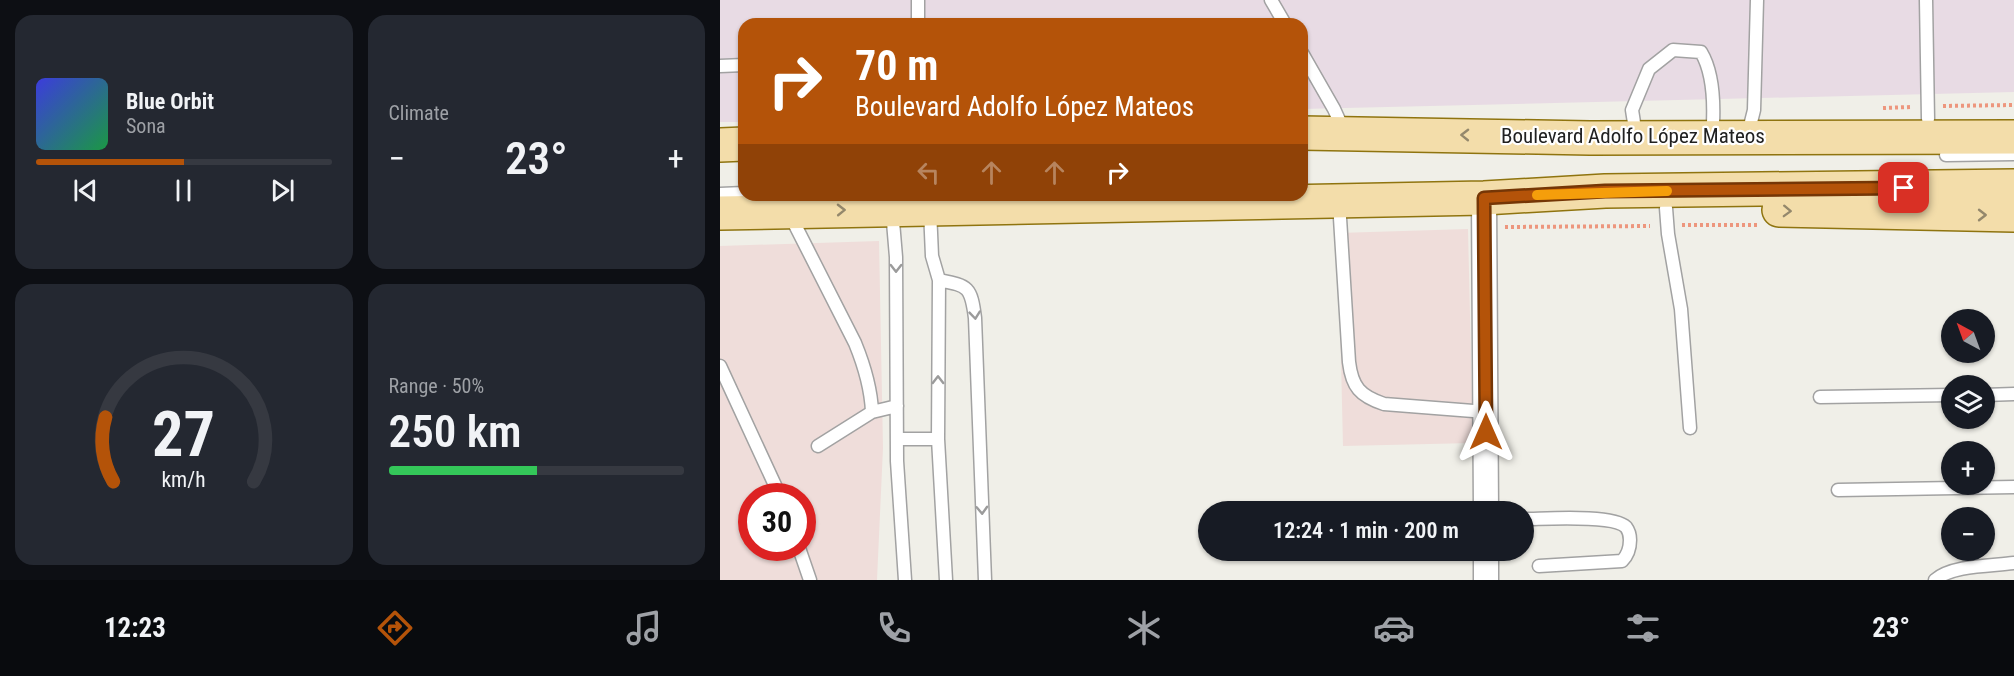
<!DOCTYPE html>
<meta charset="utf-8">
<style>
body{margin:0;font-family:"Roboto Condensed",sans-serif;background:#242831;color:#f1f3f6;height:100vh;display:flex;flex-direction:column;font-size:22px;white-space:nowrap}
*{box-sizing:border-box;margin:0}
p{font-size:20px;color:#9ea1a6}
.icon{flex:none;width:33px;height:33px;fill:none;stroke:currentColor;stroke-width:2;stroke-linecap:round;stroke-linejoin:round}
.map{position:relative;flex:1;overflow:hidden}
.drawer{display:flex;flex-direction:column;gap:15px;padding:15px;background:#0d0f14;width:720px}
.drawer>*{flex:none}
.top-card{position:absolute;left:18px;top:18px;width:570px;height:183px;border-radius:18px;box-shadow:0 2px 4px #0004;background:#b45309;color:#fff;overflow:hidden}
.needle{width:39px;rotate:319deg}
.buttons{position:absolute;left:1221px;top:309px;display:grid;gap:12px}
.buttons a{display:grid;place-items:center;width:54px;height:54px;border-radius:50%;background:#171b24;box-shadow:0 2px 4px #0004;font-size:30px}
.speed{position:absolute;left:18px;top:483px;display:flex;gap:12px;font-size:30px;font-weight:700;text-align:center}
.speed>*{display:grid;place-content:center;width:78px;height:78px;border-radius:50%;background:#171b24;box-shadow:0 2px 4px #0004;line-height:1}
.speed .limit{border:9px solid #d22;background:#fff;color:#111}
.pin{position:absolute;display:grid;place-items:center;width:51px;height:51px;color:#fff;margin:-26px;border-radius:12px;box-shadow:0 3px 9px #0006}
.me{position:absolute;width:66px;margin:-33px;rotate:0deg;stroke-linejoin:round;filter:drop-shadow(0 0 4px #0008)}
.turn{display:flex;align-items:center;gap:21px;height:126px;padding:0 18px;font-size:27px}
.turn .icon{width:78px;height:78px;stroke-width:2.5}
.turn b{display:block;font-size:42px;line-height:51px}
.lanes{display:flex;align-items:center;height:57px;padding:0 18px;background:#0003;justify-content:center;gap:30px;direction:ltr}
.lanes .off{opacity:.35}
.big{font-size:45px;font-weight:600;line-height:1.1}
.drawer .widget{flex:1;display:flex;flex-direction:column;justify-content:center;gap:9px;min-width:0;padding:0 21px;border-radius:18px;background:#242831}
.drawer .dial{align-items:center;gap:0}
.dial svg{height:156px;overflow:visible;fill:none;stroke:#363941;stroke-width:7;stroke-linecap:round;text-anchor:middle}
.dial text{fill:#f1f3f6;stroke:none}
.song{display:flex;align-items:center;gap:18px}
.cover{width:72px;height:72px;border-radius:9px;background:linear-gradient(135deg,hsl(240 70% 55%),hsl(140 70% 35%))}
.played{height:6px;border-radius:3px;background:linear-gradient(90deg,#b45309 50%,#363941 50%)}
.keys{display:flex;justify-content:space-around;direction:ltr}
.heat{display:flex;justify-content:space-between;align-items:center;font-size:33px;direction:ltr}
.charge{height:9px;border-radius:4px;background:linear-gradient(90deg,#34c759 50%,#363941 0)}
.drawer .tiles{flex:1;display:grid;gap:15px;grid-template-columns:repeat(2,1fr)}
.trip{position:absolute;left:478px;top:501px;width:336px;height:60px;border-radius:30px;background:#171b24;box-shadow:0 2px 4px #0004;font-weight:600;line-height:60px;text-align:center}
.tabs{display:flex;height:96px;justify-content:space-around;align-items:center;background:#090b0e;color:#9ea1a6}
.tabs .icon{width:42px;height:42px}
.tabs .active{color:#b45309}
.tabs b{font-size:27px;color:#f1f3f6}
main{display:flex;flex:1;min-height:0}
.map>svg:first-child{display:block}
.commercial{fill:#efddda;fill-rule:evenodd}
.industrial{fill:#e8dbe4}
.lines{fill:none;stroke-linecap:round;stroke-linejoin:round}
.service-casing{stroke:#a2a2a2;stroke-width:15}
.minor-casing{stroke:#a2a2a2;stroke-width:27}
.primary-casing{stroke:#8f740f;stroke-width:36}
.path{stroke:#ed967d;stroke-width:4;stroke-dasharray:3 3;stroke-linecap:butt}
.service{stroke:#fff;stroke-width:12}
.minor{stroke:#fff;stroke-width:24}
.primary{stroke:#f3ddaa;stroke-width:33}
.oneway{stroke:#94886c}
.oneway2{stroke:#9b9b9b}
.route-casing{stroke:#753606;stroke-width:15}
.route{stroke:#b45309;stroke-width:10}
.slow{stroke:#f59e0b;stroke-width:10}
.labels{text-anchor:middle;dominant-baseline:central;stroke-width:4.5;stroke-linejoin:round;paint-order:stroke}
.street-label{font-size:21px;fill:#212121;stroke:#fff}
</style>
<main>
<section class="drawer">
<div class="tiles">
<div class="widget">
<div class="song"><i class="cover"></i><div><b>Blue Orbit</b><p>Sona</p></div></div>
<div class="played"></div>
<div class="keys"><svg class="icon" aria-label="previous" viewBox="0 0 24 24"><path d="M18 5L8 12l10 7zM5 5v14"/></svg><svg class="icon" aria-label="pause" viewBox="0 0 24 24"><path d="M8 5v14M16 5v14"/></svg><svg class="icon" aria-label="next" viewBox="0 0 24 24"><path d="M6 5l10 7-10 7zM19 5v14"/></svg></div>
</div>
<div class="widget"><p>Climate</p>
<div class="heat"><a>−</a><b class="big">23°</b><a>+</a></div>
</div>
<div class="widget dial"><svg viewBox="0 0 100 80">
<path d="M14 69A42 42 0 1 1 86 69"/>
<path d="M14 69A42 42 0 0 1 10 36" stroke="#b45309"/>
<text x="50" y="56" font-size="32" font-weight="700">27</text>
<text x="50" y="72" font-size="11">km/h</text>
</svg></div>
<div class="widget"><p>Range · 50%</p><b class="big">250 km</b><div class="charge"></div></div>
</div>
</section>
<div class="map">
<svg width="1294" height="580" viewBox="0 0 1294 580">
<rect width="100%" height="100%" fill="#f0efe8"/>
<!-- commercial -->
<path class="commercial" d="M748 229 753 443 623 446 618 233Z
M159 241 163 448 157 580H0V246ZM32 496H82V548H32Z"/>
<!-- industrial -->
<path class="industrial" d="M0 0H1294V92L582 109V24H24V122H0Z"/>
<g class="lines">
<defs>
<path id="service" d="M551 0 565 24
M1206 0 1208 119
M198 24V0
M582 53 614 109 624 131
M0 66 24 65
M1031 122 1034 110 1037 0
M915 129 912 110 929 69 953 50 981 52C993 72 994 100 993 123
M1226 155 1294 154
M0 194 24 193
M619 202 629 362C632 387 640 396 664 404L766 412
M946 208 948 234 961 309 970 428
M172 210 176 257 177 461 185 580
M210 210 212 256 219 280 218 439 226 580
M70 215 135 343C144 365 151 387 152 412L98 446
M219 280C248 286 251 286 255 318L265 580
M0 366 60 496
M1264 395 1294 394
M1100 397 1232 395
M152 412 177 406
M177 439H218
M1118 490 1294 487
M804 519C824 519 893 514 906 527 909 531 910 535 910 540 910 549 908 555 902 561L819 566
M79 548 90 580
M1215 580C1232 565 1271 566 1294 563"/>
<path id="minor" d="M764 198 766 512
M766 550V580"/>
<path id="primary" d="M582 133 870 138 1294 137
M0 145 24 144
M1059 210 1294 215
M0 213 764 198 885 191 1294 186"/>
</defs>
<!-- service casing -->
<use href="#service" class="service-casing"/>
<!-- minor casing -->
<use href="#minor" class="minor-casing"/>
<!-- primary casing -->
<use href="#primary" class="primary-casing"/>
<!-- path -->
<path class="path" d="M1223 106 1294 105
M1163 108 1191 107
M962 225H1038
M785 227 930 226"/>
<!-- service -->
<use href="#service" class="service"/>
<!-- minor -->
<use href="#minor" class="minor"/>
<!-- primary -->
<use href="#primary" class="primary"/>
</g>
<!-- one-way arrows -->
<defs><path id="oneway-chevron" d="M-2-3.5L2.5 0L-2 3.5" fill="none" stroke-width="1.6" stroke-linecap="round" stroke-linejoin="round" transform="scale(1.5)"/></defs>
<g class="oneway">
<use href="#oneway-chevron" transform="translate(745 135) rotate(-179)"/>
<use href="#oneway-chevron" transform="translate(121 210) rotate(-1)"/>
<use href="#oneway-chevron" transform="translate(1067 211) rotate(2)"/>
<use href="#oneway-chevron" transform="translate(1262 215)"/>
</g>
<g class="oneway2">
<use href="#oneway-chevron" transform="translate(176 268) rotate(90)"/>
<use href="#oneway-chevron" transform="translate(255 315) rotate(84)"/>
<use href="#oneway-chevron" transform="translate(218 380) rotate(-90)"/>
<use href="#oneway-chevron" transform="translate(262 510) rotate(88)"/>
</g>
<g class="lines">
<defs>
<path id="route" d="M766 432 764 198 885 191 1184 188"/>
</defs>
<!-- route casing -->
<use href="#route" class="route-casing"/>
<!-- route -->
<use href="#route" class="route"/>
<!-- slow -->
<path class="slow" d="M817 195 947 191"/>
</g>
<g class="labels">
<!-- street labels -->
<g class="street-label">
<text x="913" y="136">Boulevard Adolfo López Mateos</text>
</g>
</g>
</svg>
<div class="buttons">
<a><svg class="needle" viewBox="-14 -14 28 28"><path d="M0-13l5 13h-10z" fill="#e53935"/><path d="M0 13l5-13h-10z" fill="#9ea1a6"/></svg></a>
<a><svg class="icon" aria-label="layers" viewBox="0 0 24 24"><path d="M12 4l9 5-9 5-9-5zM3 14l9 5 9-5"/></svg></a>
<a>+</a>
<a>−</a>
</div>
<div class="speed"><div class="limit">30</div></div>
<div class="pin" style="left:1184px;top:188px;background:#d93025"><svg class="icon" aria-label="arrive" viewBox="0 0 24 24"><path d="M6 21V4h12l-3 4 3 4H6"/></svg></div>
<svg class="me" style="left:766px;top:432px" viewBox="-20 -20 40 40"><path d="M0-17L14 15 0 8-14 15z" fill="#b45309" stroke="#fff" stroke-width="4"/></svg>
<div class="trip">12:24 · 1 min · 200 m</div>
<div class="top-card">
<div class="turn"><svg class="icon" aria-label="right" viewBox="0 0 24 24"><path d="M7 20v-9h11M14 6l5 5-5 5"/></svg><div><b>70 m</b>Boulevard Adolfo López Mateos</div></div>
<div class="lanes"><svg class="icon off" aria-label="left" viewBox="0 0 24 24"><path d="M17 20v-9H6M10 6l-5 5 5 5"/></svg><svg class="icon off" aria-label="ahead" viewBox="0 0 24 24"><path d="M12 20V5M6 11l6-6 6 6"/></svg><svg class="icon off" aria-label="ahead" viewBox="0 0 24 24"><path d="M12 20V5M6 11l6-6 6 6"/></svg><svg class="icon" aria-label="right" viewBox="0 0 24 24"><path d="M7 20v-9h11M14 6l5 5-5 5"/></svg></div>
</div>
</div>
</main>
<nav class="tabs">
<b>12:23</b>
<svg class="icon active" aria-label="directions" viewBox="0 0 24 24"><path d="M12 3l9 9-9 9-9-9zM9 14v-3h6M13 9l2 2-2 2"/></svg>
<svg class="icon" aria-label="music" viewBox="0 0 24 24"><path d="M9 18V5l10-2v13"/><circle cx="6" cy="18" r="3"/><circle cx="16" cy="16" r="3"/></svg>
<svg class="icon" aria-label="phone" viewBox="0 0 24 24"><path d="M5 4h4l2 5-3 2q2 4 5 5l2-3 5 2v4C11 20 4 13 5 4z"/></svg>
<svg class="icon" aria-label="climate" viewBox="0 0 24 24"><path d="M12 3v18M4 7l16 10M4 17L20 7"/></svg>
<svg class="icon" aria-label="car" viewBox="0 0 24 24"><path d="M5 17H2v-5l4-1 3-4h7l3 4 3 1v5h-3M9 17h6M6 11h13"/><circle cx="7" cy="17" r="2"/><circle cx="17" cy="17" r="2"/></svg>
<svg class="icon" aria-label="filters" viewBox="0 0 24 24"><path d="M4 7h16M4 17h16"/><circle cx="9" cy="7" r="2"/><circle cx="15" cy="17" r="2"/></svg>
<b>23°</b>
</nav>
